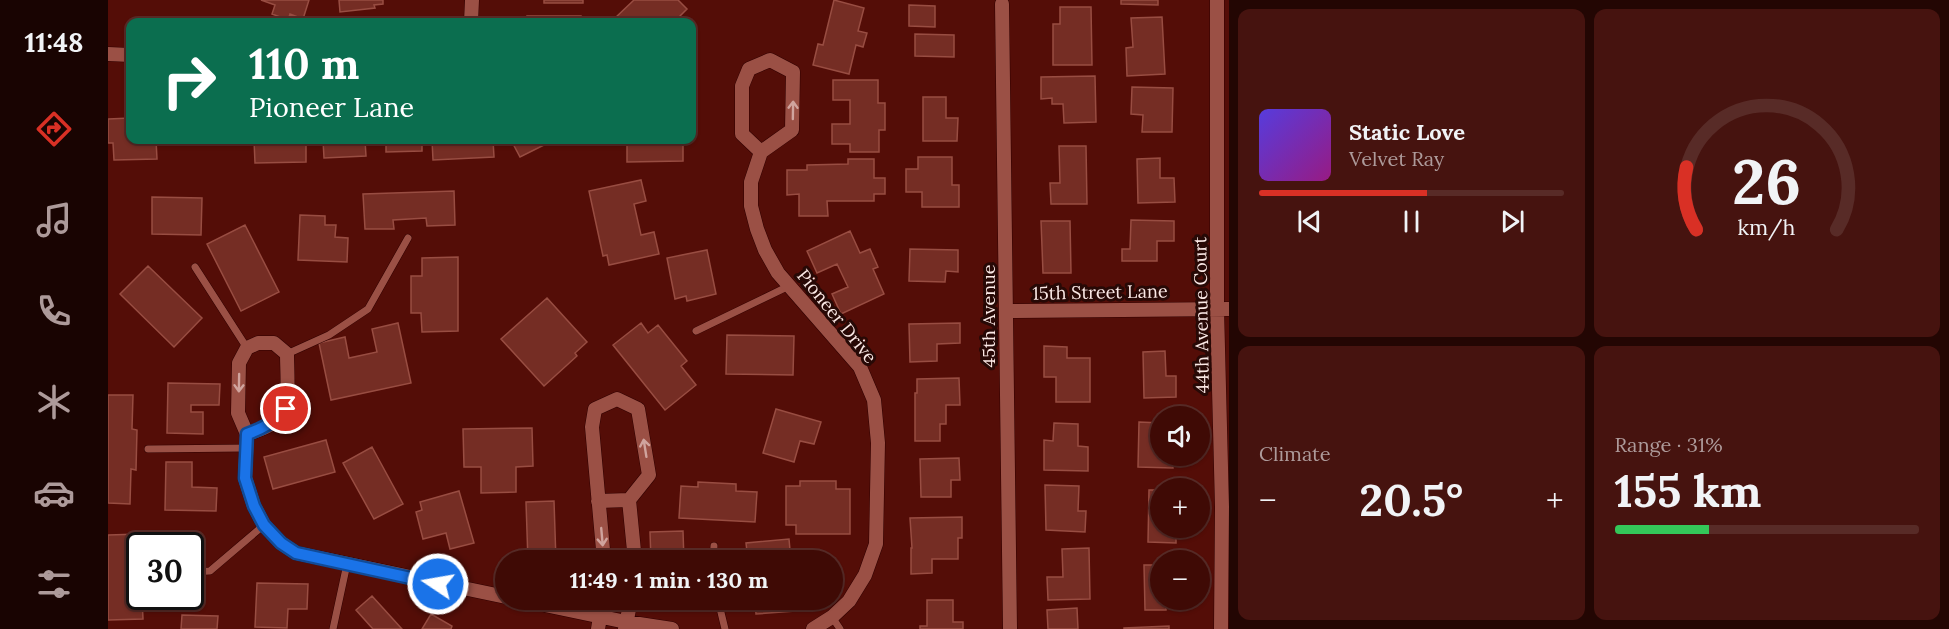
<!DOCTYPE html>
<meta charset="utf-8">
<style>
body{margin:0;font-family:Lora,serif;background:#46130f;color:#f1f3f6;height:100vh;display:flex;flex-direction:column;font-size:22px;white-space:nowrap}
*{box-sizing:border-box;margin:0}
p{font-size:20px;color:#ad9a9a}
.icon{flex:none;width:33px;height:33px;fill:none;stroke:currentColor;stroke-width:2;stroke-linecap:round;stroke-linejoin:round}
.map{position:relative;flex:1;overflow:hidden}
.details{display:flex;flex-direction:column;gap:9px;padding:9px;background:#230603;width:720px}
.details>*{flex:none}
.guide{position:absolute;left:18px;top:18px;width:570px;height:126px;border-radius:12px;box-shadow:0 2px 4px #0004,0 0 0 2px #582b27;background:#0b6e4f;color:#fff;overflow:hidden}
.fabs{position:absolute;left:1042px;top:406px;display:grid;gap:12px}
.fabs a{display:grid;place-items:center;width:60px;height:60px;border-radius:50%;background:#3f0a05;box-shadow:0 2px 4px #0004,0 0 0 2px #582b27;font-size:30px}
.speed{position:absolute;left:18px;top:532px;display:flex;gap:12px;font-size:30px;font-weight:700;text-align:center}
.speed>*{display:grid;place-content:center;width:78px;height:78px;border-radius:50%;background:#3f0a05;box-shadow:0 2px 4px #0004,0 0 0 2px #582b27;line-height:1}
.speed .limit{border:3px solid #111;border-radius:9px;background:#fff;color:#111}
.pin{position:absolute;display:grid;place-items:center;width:51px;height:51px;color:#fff;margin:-26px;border:3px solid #fff;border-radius:50%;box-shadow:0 2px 6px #0007}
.me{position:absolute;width:66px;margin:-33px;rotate:282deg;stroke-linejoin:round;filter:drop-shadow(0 0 4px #0008)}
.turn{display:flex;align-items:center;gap:21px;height:126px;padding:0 24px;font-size:27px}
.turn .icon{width:78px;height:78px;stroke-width:2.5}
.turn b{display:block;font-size:42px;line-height:51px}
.big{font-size:45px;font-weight:700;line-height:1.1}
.details .tile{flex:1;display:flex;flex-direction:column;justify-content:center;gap:9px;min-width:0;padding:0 21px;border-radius:12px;background:#46130f}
.details .dial{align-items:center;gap:0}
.dial svg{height:156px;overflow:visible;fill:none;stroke:#582b27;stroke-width:7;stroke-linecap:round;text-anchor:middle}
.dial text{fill:#f1f3f6;stroke:none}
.song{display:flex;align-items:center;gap:18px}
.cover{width:72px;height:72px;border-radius:9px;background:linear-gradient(135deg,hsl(250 70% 55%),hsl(310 70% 35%))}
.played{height:6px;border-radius:3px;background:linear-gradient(90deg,#d93025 55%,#582b27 55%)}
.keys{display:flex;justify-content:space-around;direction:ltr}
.heat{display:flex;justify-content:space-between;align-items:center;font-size:33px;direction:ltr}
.charge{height:9px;border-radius:4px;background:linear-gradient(90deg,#34c759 31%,#582b27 0)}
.details .tiles{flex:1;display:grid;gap:9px;grid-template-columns:repeat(2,1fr)}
.trip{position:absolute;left:387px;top:550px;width:348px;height:60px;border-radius:30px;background:#3f0a05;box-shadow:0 2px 4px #0004,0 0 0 2px #582b27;font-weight:700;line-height:60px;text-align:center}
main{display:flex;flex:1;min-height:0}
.dock{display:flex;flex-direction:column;width:108px;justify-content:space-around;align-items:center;background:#190402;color:#ad9a9a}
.dock .icon{width:42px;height:42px}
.dock .active{color:#d93025}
.dock b{font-size:27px;color:#f1f3f6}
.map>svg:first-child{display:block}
.building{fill:#752d24;stroke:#984d42;stroke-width:1.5}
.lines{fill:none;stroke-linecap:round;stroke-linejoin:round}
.lane-casing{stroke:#300000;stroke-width:8}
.street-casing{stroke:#300000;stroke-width:15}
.lane{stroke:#9b5045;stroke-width:7}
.street{stroke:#9b5045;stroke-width:14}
.oneway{stroke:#d0a49e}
.route-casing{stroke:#114b97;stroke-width:15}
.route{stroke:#1a73e8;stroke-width:10}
.labels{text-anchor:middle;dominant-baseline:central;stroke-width:6;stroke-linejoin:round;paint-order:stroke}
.street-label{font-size:18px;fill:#fbe9e6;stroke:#270906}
</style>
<main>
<nav class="dock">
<b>11:48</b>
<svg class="icon active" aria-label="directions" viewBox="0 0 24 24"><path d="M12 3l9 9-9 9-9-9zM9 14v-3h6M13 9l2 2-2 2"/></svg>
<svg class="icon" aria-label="music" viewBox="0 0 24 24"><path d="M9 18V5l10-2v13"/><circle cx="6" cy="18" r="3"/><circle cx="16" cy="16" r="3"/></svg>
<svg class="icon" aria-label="phone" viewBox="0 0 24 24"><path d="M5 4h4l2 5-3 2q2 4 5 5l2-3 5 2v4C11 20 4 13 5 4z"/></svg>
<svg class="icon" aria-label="climate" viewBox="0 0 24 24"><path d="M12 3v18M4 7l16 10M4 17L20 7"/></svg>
<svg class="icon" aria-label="car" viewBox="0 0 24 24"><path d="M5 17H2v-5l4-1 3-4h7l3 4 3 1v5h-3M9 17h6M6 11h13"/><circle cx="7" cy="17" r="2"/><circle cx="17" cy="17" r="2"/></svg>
<svg class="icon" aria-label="filters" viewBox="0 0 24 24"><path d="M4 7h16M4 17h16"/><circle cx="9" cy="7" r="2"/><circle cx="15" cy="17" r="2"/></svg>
</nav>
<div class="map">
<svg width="1121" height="629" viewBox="0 0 1121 629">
<rect width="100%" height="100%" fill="#540d07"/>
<!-- building -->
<path class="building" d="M153 0H201L195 19 182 14 180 20 164 14 167 5Z
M231 0H275V4L266 5 267 8 232 12Z
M436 0H475V3H436Z
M526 0H570L579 9 566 22H509L506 19Z
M726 0 756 8 750 31 759 33 755 47 748 45 741 74 705 65 710 44 715 45Z
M1013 0H1050V5L1013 4Z
M801 5 827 6V27L801 26Z
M952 7H983L984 65H945V24H952Z
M419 16H473V22H419Z
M1054 17 1057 74 1019 76 1018 48 1025 47 1023 18Z
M807 34 846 35V57L807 56Z
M987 76 988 122 956 123 955 104H944V98L933 99V77Z
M725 80H770V103H777V130H771V152H742V144H724V124H742V100H725Z
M1024 87 1065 88 1064 132H1034L1035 115 1023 114Z
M815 97H838V118H850L849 141H815Z
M22 118V140H48L49 159 6 160 5 143H0V119Z
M146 140H198V162L147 163Z
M215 140H257L258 156 216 158Z
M278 140H314V151L278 152Z
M324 140H385L386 157 325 160Z
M403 140H446L412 157Z
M519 140H575V161L519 162Z
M951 146H978L979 204H943L942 183H952Z
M810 157H844V185H851V207H814V192H798V169H810Z
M1052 158V178H1066L1067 202 1030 203 1029 159Z
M740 159H766V178H777V194H766V201H719L720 216H691V194L679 195V170H699V165L740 164Z
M533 180 538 201 526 204 533 235 546 232 551 254 501 265 499 255 495 256 481 191Z
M346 191 347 225 319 226 318 218 285 220 286 229H257L255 194Z
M44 197 94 198 93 235 44 234Z
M192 215 217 216V225H228L227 237 240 238 239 262 190 260Z
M1023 220 1066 221V241H1049V261H1014V249H1022Z
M933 221H962L963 273H935Z
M137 225 171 292 133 311 99 244Z
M742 231 752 253 762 249 770 267 765 269 776 294 733 314 724 294 740 287 729 264 709 273 699 251Z
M802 249 850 250V272L838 271 837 282 801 281Z
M599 250 608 294 579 301 578 296 567 299 559 258Z
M350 257V331L314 332 313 313H303V276H314V258Z
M40 266 94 318 66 347 12 294Z
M439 298 479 342 467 353 469 356 436 386 393 339Z
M290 323 303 383 223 400 211 343 237 337 241 358 269 352 264 329Z
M533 323 540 333 550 325 579 361 573 366 588 385 557 410 505 345Z
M852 323V343L829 344V361L802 362 801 324Z
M619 335 686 336 685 375 618 374Z
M936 346 959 347V358H982V402H948V377H936Z
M1057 351 1058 376H1068V397L1036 398 1035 352Z
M851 378 852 405H838V424H832V441H807V393H809V379Z
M60 383 112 384 111 405H83V412H95V434L59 433Z
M0 395H25L24 429 29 430 28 470 23 469 22 504 0 503Z
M668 409 713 422 706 444 692 441 686 462 655 453Z
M1031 422 1053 423V456H1065V468L1030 467Z
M946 423 970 424V446L980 447V471L936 470V440L945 441Z
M424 428 425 466 408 467V492L373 493V467H356L355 429Z
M218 440 227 472 165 489 156 457Z
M264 447 295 504 266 519 235 463Z
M851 458 852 480H843V497H813L812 459Z
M58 462H84V487L109 488 108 511 57 510Z
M692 481H728V489H742V534H688V525H678V486H692Z
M590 482 628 484V491L649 492 647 522 571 518 573 486 590 487Z
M937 485 971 486 970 511H978L977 532 938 530Z
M1041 490H1053V528H1068V543L1040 542Z
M351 491 366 543 342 549 338 533 315 539 308 512 314 510 312 502Z
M446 501 448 561H420L418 502Z
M854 517V538H850V559H824V573L803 574V548H804L802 518Z
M575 531 576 561H543L542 532Z
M32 534V597H34L35 619 0 620V535Z
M681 539 683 561H632L640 560 638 543Z
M981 548 982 599 940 600 939 577H955L954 549Z
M1036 565H1053V600H1058V610H1037Z
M149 583 200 584 199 609H180L179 628 147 627Z
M264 596 294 629H265L248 610Z
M647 600H686L687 611 648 614Z
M819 600H845V622H855V629H812V626H819Z
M969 608 970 629H940L939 610Z
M323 614 344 626 343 629H314Z
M74 615 110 616 109 629H73Z
M1061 626V629H1016V628Z"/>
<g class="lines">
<defs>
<path id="lane" d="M87 267 139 348
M588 331 681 286
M179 354 221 335 260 309 300 238
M40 449 138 448
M605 561 606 546
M82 572 102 571 156 525
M610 600 617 629
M724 617 732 629
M225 629 239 564"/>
<path id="street" d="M1109 0V309L1114 507 1113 629
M894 4 902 629
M363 22 364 0
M0 54 22 55
M653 152 634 134V86L641 69 662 60 685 72 684 130 653 152 643 182V206L649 229 657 250 670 273 752 367 766 400 770 443 768 544 757 575 741 601 724 617 705 629
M899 311 1121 309
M139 434C152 430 174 423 178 407 181 396 179 367 179 354L166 343H150L139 348 131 363 130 413 139 434 137 478 146 506 156 525 173 543 188 553 398 597
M490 501 521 500
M496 561 484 427 487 409 509 399 530 409 541 475 521 500 527 561
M413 600 518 622 564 629
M490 629 495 600
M517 629 523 600"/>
</defs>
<!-- lane casing -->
<use href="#lane" class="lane-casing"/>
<!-- street casing -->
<use href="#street" class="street-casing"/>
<!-- lane -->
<use href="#lane" class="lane"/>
<!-- street -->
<use href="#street" class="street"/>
</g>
<!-- one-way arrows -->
<defs><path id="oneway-shaft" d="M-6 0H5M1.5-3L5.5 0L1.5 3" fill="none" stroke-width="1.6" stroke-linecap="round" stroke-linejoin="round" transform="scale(1.5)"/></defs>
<g class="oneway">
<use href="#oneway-shaft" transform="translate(685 110) rotate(-89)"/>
<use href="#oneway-shaft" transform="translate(131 383) rotate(91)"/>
<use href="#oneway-shaft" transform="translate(537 448) rotate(-99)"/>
<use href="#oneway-shaft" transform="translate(494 537) rotate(85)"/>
</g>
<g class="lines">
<defs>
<path id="route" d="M178 409C166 422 156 428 139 434L137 478 146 506 156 525 173 543 188 553 330 584"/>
</defs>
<!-- route casing -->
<use href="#route" class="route-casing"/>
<!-- route -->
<use href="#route" class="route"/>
</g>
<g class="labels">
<!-- street labels -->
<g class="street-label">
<text transform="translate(992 292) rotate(-1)">15th Street Lane</text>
<text transform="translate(1093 315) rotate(-91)">44th Avenue Court</text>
<text transform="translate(729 316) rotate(51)">Pioneer Drive</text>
<text transform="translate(880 316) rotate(-90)">45th Avenue</text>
</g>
</g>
</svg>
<div class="fabs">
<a><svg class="icon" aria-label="sound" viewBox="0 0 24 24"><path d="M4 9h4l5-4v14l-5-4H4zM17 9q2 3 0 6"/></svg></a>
<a>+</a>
<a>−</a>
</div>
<div class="speed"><div class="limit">30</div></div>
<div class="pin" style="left:178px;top:409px;background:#d93025"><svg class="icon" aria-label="arrive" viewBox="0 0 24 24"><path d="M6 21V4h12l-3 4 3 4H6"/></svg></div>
<svg class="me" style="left:330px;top:584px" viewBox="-20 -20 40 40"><circle r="17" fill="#1a73e8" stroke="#fff" stroke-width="3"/><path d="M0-11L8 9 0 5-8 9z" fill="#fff"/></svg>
<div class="trip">11:49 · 1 min · 130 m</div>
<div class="guide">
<div class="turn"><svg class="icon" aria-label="right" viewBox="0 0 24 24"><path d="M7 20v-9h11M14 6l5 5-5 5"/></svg><div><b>110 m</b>Pioneer Lane</div></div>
</div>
</div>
<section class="details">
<div class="tiles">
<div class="tile">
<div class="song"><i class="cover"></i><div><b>Static Love</b><p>Velvet Ray</p></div></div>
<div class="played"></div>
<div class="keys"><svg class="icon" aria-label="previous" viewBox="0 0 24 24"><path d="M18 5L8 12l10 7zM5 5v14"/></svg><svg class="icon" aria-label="pause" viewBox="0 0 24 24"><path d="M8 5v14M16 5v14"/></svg><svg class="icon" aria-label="next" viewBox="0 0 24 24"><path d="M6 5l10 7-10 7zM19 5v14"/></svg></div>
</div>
<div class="tile dial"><svg viewBox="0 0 100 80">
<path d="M14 69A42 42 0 1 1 86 69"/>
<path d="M14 69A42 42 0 0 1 9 37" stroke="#d93025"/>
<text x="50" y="56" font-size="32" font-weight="700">26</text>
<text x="50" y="72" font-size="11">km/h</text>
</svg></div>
<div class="tile"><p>Climate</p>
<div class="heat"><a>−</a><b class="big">20.5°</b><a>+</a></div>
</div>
<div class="tile"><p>Range · 31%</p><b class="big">155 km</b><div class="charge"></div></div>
</div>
</section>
</main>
